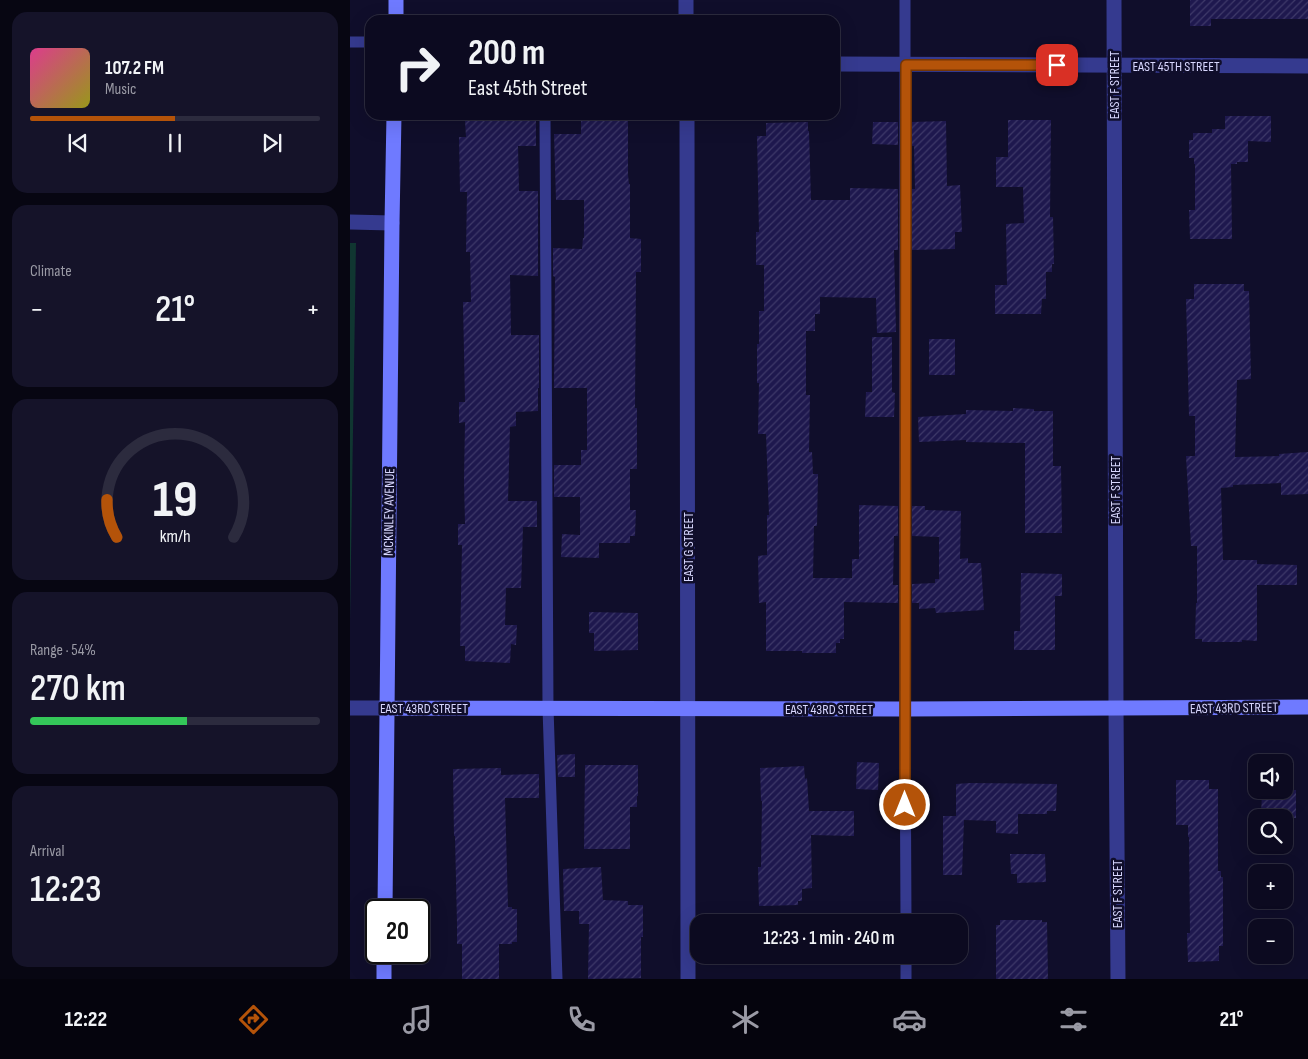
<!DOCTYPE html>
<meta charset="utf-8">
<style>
body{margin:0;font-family:"Sofia Sans Condensed",sans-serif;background:#151329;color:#f1f3f6;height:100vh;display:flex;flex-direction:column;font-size:19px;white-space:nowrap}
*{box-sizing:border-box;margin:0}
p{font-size:16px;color:#9a9aa5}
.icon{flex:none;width:28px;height:28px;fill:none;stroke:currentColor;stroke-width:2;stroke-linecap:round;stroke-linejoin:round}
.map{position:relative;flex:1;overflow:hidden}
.sheet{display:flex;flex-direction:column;gap:12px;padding:12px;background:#070612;width:350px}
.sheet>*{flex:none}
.hud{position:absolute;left:15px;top:15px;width:475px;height:105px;border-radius:15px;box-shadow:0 5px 20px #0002,0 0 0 1px #2c2b3e;background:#0c0a20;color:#f1f3f6;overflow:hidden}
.tools{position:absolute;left:898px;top:754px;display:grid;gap:10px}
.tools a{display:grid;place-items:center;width:45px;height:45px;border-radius:10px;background:#0c0a20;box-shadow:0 5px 20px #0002,0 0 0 1px #2c2b3e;font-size:25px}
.speed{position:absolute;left:15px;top:899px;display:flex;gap:10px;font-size:25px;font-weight:700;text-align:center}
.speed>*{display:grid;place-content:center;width:65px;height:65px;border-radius:50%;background:#0c0a20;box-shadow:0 5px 20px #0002,0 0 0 1px #2c2b3e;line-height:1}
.speed .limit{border:2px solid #111;border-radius:8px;background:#fff;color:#111}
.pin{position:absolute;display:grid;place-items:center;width:42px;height:42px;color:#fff;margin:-21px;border-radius:10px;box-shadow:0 2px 8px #0006}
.me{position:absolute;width:55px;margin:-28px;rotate:0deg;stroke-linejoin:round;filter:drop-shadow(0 0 4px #0008)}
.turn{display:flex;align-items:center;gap:18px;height:105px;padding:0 20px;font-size:22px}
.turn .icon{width:65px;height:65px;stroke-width:2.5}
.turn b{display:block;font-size:35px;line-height:42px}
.big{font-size:38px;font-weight:600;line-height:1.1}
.sheet .tile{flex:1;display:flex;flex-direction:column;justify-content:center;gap:8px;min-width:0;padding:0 18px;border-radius:15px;background:#151329}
.sheet .dial{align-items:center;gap:0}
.dial svg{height:130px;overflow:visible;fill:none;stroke:#2c2b3e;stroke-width:7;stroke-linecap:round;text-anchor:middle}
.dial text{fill:#f1f3f6;stroke:none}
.song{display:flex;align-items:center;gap:15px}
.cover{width:60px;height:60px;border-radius:8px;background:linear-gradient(135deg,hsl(330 70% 55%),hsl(60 70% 35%))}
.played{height:5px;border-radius:2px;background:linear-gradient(90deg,#b45309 50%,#2c2b3e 50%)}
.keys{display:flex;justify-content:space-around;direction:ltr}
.heat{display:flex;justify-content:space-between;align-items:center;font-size:28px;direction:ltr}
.charge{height:8px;border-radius:4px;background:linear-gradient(90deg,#34c759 54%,#2c2b3e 0)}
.trip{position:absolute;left:340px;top:914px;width:278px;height:50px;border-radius:15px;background:#0c0a20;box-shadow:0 5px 20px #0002,0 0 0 1px #2c2b3e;font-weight:600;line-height:50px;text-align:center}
.tabs{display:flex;height:80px;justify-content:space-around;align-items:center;background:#05040d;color:#9a9aa5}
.tabs .icon{width:35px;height:35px}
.tabs .selected{color:#b45309}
.tabs b{font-size:22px;color:#f1f3f6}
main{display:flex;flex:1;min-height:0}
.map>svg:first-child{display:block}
.green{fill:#103631}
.building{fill:url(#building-hatch)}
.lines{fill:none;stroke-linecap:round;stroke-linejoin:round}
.lane{stroke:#353a8f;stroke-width:11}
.street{stroke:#353a8f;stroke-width:15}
.secondary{stroke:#6f7aff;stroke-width:15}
.route-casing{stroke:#753606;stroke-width:12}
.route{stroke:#b45309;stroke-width:9}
.labels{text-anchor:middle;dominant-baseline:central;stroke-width:5;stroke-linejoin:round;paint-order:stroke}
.street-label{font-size:14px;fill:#d9d8ff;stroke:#100e2b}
</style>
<main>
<section class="sheet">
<div class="tile">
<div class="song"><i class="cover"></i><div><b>107.2 FM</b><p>Music</p></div></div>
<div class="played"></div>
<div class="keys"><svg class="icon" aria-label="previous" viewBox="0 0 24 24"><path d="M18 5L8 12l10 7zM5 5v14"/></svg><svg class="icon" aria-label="pause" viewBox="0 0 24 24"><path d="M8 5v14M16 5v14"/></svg><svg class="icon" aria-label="next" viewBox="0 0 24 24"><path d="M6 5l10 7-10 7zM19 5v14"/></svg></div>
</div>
<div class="tile"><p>Climate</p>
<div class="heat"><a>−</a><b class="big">21°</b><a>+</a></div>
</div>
<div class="tile dial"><svg viewBox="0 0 100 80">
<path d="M14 69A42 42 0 1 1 86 69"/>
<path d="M14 69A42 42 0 0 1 8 46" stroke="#b45309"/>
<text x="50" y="56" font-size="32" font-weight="700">19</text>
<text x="50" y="72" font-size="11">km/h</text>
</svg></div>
<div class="tile"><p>Range · 54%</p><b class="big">270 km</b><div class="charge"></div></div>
<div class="tile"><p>Arrival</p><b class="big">12:23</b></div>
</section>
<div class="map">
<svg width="958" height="979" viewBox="0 0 958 979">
<defs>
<pattern id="building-hatch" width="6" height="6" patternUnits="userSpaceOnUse" patternTransform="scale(1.25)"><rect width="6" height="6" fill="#1e184e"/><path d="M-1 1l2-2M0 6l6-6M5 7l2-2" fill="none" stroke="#3e3969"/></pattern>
</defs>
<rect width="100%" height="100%" fill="#100e2b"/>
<!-- green -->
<path class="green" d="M0 243H6L0 620Z"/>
<!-- building -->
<path class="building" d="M840 0H958V19H861V26H840Z
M160 116H186V146H168L169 191H188V276L160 275 161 335H189V388H188V411L166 412V426L160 427 158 501H187V527H173L171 588H156L155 625H167L166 645 161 644 160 663 115 661V646H110L112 545H108V524H115L114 480 115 422 109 423V402H115L113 302H121L120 252H116L117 192H110L109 137H116L115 121 160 119Z
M231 116 278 117V175L279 184H280V238L291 239V272H286L285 408H287V469H280V510H286L285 536H280V543H249V558L211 557 212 534 230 535V497H204V465H231V450H237V388H204L205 277 203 276V248L232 249 233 238H234V200H206L204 134H231Z
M875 116H921V142L898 141V162H887V164H881L882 239H840L839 210H845V164H844V158H839V140H843V133H862V129H875Z
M658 120H701L700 217H703L704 264H702V272H696V299H692L691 314H645V285H657L656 224 674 223 673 187H646V157H658Z
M596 121 597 186 610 185 612 232H605V249L562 250V189H565L564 146H562V122Z
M458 122V131H459L461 200H500V188L548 189V250H544L546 332 527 333 526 298 470 297V314H465V331H456V395H460L459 452H462L463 474H468L467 526H464L463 578H502V559H509V505L548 506V536H544L543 585H548V603L494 602V639H490V643H486V653H452V651H416V602L409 603 408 556 417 555V515H419L416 434H408L409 383H407V344H409V311H414V265H406V232H409L407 136H416V123Z
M523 122H548V145L522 144Z
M844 284H894V291H899L901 379 887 380 885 457 929 456V454L958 452V494L931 495V483L883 485V487L871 488 873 560H907V564L947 565V585H907V641L892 640V642H852V639H845L846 603H847V546H841L836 456H845V416H839L836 299H844Z
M522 337H542V392L545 393 544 417H515L516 392H522Z
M579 339H605V375H579Z
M663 408 684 409V411H703V466H711L712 533H675V443L616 442V440L569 442 568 417 616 414V410L663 411Z
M562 506H575V510L611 511 610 559 618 558V563H631L634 610 586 613 585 608 569 609V603H562V584L585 583V579H589V537L562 536Z
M671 573 712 574V596H705V650H664V631H670Z
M239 612 288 613V650L244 651V633H239Z
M225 754V777H208L207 755Z
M507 762 529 763 528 790 506 789Z
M235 765H288V796H287V807H280V849H234Z
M454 766 455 779 457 778 459 811H504V836L461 835 462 888 452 889V901H448V905L409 906 408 867H411L412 801H411L410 768Z
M151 768V775L189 774V798H155L158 907H162V909H167V942H162V944H149V979H112V944H107V924L105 836H104L103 769Z
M826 780H859V789H868V871H871V877H873V946H869V961L838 962 837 933H840L839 837H838V825H826Z
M620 783 707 784 706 811H697V814H668V834L646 833V821L614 820 612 875H593V816H606V784Z
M912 790H946V818H911Z
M660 854H695L696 882 667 883V874H661Z
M251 867 253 900 278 901V905H293V937H291V978L238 979 239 924H229V911H214L213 869Z
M650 920H692V922H697L698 979H646V925H650Z"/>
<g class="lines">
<!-- lane -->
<path class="lane" d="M555 0V709L556 922
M0 42H20
M195 115 198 708 207 979
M556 955V979"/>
<!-- street -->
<path class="street" d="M336 0V20
M764 0 766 709 768 979
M485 64 958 66
M337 115 338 979
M0 222 42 223
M0 708H38"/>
<!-- secondary -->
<path class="secondary" d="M46 20V0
M38 708 555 709 958 707
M35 910 42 223 44 115
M34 979V952"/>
</g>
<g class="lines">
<defs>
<path id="route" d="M555 805 556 65H707"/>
</defs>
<!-- route casing -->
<use href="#route" class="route-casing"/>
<!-- route -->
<use href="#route" class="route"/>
</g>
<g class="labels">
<!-- street labels -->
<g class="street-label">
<text x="826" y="66">EAST 45TH STREET</text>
<text transform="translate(764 85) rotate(-90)">EAST F STREET</text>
<text transform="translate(765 490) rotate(-90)">EAST F STREET</text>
<text transform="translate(39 512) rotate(-89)">MCKINLEY AVENUE</text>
<text transform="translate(338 547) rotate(-90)">EAST G STREET</text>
<text x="74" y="708">EAST 43RD STREET</text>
<text transform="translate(884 708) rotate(-1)">EAST 43RD STREET</text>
<text x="479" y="709">EAST 43RD STREET</text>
<text transform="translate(767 894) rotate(-90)">EAST F STREET</text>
</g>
</g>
</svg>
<div class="tools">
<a><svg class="icon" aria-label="sound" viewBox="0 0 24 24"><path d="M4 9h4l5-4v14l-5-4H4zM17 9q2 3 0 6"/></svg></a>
<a><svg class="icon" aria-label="search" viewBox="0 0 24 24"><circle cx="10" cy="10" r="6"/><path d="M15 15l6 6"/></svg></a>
<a>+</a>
<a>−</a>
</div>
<div class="speed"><div class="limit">20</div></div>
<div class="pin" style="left:707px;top:65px;background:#d93025"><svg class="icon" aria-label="arrive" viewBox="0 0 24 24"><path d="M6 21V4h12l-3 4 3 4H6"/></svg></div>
<svg class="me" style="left:555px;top:805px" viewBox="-20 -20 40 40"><circle r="17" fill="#b45309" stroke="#fff" stroke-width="3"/><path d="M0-11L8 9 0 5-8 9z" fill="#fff"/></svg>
<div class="trip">12:23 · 1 min · 240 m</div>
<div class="hud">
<div class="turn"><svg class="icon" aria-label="right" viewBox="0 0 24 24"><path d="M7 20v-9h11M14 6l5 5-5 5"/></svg><div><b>200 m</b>East 45th Street</div></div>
</div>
</div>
</main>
<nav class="tabs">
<b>12:22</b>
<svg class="icon selected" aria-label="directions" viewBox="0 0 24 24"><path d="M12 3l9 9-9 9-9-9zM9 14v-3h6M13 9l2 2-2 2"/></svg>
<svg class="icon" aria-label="music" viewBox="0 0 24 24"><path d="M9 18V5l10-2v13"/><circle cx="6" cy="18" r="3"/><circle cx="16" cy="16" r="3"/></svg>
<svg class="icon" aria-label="phone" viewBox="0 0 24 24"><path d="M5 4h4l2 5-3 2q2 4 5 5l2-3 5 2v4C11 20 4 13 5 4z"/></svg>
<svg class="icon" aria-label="climate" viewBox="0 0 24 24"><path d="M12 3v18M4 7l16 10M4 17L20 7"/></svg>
<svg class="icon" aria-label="car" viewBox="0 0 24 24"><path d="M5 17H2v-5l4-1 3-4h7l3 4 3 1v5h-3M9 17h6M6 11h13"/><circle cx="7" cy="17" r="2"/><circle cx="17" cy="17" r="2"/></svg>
<svg class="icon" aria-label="filters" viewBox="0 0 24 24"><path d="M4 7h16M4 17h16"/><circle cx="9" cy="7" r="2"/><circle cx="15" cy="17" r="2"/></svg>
<b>21°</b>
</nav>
